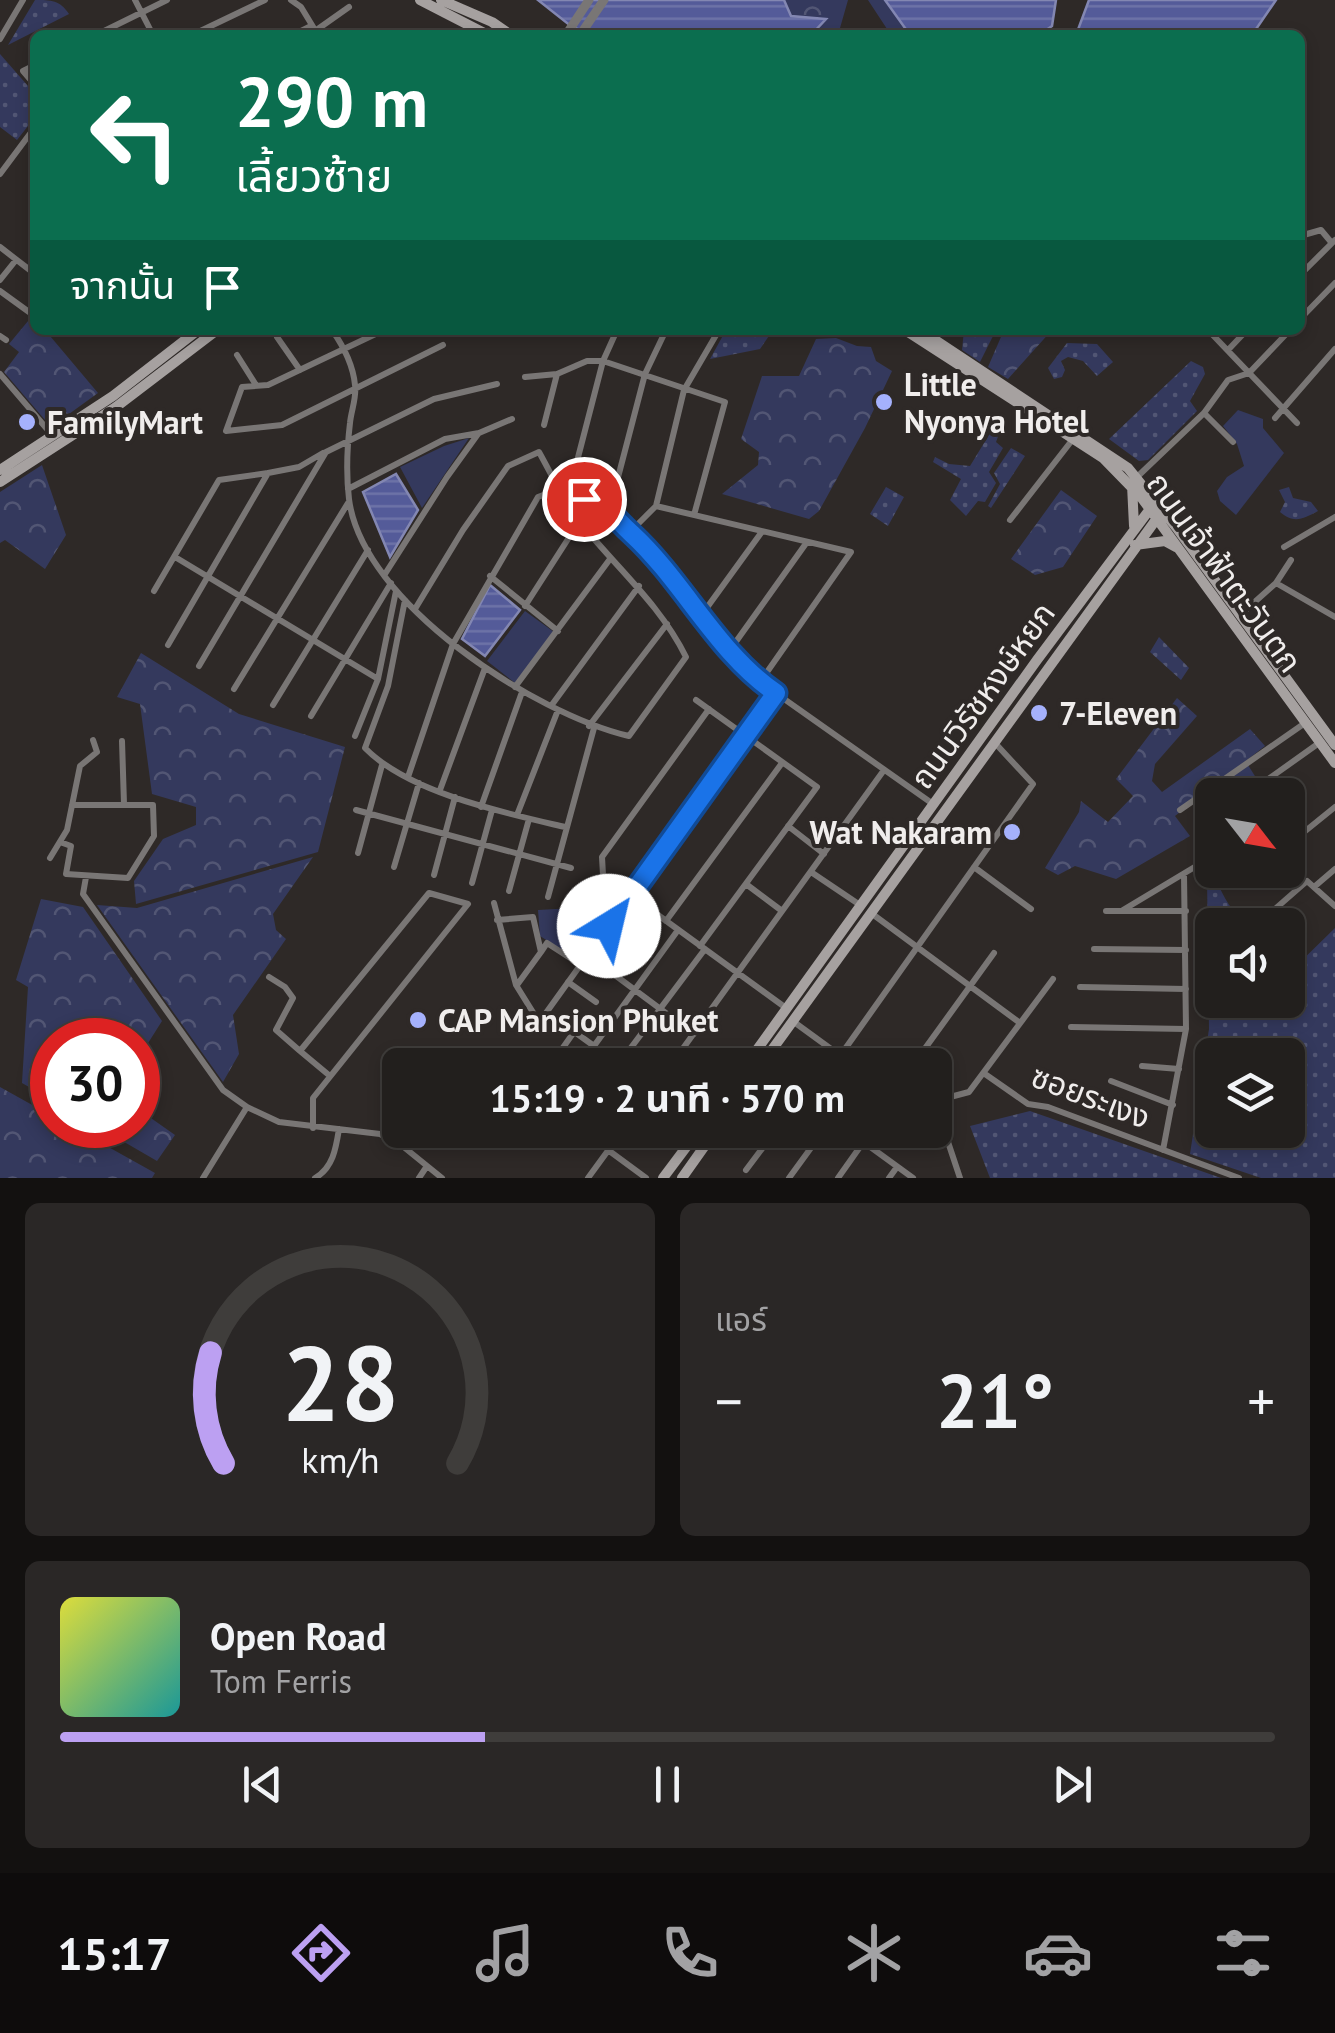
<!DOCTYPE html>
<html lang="th">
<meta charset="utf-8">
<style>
body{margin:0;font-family:"PT Sans","Noto Sans Thai",sans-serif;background:#2a2726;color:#f1f3f6;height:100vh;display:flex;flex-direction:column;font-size:38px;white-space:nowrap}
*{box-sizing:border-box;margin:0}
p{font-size:32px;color:#a2a2a4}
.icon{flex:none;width:55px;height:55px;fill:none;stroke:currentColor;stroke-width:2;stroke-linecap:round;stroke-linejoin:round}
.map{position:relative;height:1178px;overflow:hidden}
.sheet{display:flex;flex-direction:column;gap:25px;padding:25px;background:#131110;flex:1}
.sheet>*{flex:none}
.guide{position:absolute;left:30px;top:30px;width:1275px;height:305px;border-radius:15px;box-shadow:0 5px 15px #0003,0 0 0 2px #3f3d3b;background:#0b6e4f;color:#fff;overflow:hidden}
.needle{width:65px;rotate:121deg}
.tools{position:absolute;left:1195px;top:778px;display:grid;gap:20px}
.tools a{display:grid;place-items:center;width:110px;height:110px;border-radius:15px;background:#221f1d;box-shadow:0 5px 15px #0003,0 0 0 2px #3f3d3b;font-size:50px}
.speed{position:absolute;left:30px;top:1018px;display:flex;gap:20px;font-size:50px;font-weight:700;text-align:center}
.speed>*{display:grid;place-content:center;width:130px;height:130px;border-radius:50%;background:#221f1d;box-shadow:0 5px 15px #0003,0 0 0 2px #3f3d3b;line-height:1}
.speed .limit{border:15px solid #d22;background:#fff;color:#111}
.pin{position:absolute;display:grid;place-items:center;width:85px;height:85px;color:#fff;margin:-42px;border:5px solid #fff;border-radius:50%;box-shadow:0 2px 10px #0007}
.me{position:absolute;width:110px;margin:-55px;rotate:36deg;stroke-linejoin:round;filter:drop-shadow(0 0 8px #0008)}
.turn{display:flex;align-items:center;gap:35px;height:210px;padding:0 40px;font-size:45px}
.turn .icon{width:130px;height:130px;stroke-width:2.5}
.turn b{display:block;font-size:70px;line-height:85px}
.then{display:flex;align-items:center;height:95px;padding:0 40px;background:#0003;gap:20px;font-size:38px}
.big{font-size:75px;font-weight:700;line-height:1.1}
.sheet .widget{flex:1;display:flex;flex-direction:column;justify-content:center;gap:15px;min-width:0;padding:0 35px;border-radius:15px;background:#2a2726}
.sheet .dial{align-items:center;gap:0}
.dial svg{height:260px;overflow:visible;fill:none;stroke:#3f3d3b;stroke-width:7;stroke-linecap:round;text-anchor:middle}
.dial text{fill:#f1f3f6;stroke:none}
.song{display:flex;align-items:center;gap:30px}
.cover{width:120px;height:120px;border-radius:15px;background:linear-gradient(135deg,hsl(60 70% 55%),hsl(180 70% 35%))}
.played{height:10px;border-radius:5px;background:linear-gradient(90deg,#bca0f2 35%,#3f3d3b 35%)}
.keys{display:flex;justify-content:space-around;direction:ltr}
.heat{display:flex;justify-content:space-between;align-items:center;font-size:55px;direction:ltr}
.sheet .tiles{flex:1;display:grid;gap:25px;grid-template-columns:1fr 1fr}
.widget:last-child{grid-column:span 2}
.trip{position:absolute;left:382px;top:1048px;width:570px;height:100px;border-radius:15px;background:#221f1d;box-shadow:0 5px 15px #0003,0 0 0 2px #3f3d3b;font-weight:700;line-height:100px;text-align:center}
.tab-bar{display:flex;height:160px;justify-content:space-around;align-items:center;background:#0e0c0c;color:#a2a2a4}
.tab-bar .icon{width:70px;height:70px}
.tab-bar .active{color:#bca0f2}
.tab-bar b{font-size:45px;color:#f1f3f6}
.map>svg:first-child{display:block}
.grass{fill:url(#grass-dots);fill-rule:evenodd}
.forest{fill:url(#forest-crowns)}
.green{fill:#34395d}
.water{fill:url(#water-rules);stroke:#8387b2;stroke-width:2.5}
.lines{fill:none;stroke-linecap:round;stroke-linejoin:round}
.minor{stroke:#797675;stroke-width:6}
.tertiary{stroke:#797675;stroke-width:9}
.secondary{stroke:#a6a1a0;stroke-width:10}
.route-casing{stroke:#114b97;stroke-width:25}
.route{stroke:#1a73e8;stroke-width:18}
.poi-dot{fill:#a5b1fc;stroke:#2e2927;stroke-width:4}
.labels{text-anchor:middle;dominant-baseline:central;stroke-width:8;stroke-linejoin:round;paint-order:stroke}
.poi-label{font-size:32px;font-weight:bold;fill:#f0edec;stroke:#2e2927;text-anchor:start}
.street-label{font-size:32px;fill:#f0edec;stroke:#2e2927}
</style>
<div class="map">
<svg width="1335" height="1178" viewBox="0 0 1335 1178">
<defs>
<pattern id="grass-dots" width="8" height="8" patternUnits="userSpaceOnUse" patternTransform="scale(2.5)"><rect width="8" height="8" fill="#34395d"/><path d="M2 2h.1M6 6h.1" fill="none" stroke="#525674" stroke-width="1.8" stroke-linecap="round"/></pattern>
<pattern id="forest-crowns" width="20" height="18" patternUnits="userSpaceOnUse" patternTransform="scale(2.5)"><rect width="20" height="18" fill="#34395d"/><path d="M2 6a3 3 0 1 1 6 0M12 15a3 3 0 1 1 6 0" fill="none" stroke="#525674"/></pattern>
<pattern id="water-rules" width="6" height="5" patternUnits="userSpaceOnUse" patternTransform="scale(2.5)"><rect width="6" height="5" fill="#545b99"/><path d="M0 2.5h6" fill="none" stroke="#6d73a7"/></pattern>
</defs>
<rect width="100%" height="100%" fill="#2e2927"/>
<!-- grass -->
<path class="grass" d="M35 0C51 0 60 0 69 14L8 45Z
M0 54 35 94V117L17 140 0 127Z
M726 330H773L760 349 710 359Z
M964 330H996L980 362 962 350Z
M1067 343 1097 344 1113 362 1097 376 1083 361 1068 357 1061 361 1065 370 1062 377 1054 379 1048 368Z
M1191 361 1203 367 1205 374 1190 401 1197 411 1148 460 1139 461 1109 439Z
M992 430 999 434 996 442 1003 448 989 472 996 483 985 502 978 501 966 516 950 500 961 479 933 462 935 457 949 464 970 466Z
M1011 448 1025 456 991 508 988 506 1000 484 994 473Z
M886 487 904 497 888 526 870 514Z
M1289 487 1293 498 1311 502 1318 511C1303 519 1294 524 1280 512L1285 502 1279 490Z
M1159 637 1189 668 1181 680 1150 652Z
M1212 876C1223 890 1223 900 1237 914L1233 925H1212V1000H1288V974L1335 928V1178H1261L1190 1154 1209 1029 1207 877ZM1212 1055H1288V1130H1212Z
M1030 1111 1221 1178H990L970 1126Z"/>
<!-- forest -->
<path class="forest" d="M784 0H848L838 35H811L825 20 791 16Z
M868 0H886L910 35H891Z
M33 315 35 330H45L98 393 51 427 4 372 19 352 9 344Z
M1004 330H1052L1008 379 988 367Z
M836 338 857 346 871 347 876 361 892 371 865 428 819 511 809 519 722 494 758 465 759 452 741 439 762 376H799L816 339Z
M42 465 66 535 45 569 5 540 0 543V492Z
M1061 490 1097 516 1063 567 1035 575 1011 559Z
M141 653 239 714 345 747 318 852 136 904 134 881 163 839 196 825V807L152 794 140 704 117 697Z
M1177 698 1197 716 1155 764 1152 781 1162 792 1250 729 1265 746 1175 816 1190 836 1116 879 1075 866 1058 875 1045 868 1079 812 1081 801 1108 822 1133 796 1116 779Z
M1248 765 1258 781 1242 795H1212V802L1205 794Z
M313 857 273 914 276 930 286 939 233 1015 239 1054 223 1082 97 905 137 908Z
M41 899 83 907 162 1021 138 1059V1040H52V1100L22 1083 28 987 16 980Z
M0 1087 52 1116V1125H69L155 1173 152 1178H0Z
M138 1109 175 1135 157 1161 95 1125H138Z"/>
<!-- green -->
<path class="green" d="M1238 410 1263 419V428L1284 453 1236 515 1220 501 1217 491 1227 477 1244 466 1237 444 1223 426Z
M469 438 422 508 400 467 444 446Z
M525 611 554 632 515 683 487 661Z
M602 876 629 896 580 962 540 936 538 910 573 908 580 883Z"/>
<!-- water -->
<path class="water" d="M538 0H784L791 16 826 19 811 35H595L572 27Z
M885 0H1056L1052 26 1039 35H910Z
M1089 0H1276L1252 35H1076Z
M396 474 418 510 390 557 363 492Z
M490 585 520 610 485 656 462 639Z"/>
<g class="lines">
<!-- minor -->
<path class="minor" d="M135 0 153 35
M291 0 301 7 318 35
M315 31 349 7
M96 35 167 0
M192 35 265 0
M293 35 311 26
M0 39 23 0
M35 65 23 71 35 85
M0 174 35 127
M1300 236 1321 230 1331 242
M0 247 35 274
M1300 275 1335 240
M0 280 16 260
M0 291 29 312
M1300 319 1335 283
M332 330C344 347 353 364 355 385 357 397 351 411 350 423 347 448 346 474 349 499 362 603 535 714 629 736L686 657C661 606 619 570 584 527 565 504 553 477 539 452L508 466 463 530 415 609
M384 330 268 385 242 387 226 431 282 425 443 345
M617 330 603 361 575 469 573 486 584 499 610 508 618 521 653 552 730 650 760 682 933 804
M1208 330 1297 423
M0 336 6 340
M277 337 300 370
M1228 350 1247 330
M237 355 256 385
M0 374 53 436
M525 377 557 374 587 361H603L725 402 694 515
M1204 413 1233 442
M1275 418 1335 349
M544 425 557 374
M1137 477 1204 413 1228 380 1249 373 1290 330
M348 489 445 439 479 433 512 419
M656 506 851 552 760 682
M610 508 645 374 666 330
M1010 520 1073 439
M630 532 656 506 684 390 719 330
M1284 547 1335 517
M175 557 378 679
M385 574 447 477 478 434
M490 576 558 631
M1276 583 1335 617
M154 591 219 480 268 473
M405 600 388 686 365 748C409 793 505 813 565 827
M525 606 579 522
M703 613 761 533
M1239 616 1276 583 1291 560
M168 645 268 473 299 467 323 453
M730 650 807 542
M199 666 326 452 434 399 497 384
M515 687 610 559
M234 689 348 503
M696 700 817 787 700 946
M273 705 368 550
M551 706 639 586
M709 709 602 857 603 875 786 1008
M311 716 391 583
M589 726 667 624
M355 736 378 679 396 591
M122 741 124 804
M408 777 453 644 538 497 559 489
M440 790 485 668
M1246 795 1319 743
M481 807 522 692
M356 810 571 868
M1180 810 1305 723
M517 815 558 710
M788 826 824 854
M60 842 71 846 66 874 128 878 154 836 153 805H72
M1288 845 1335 807
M358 853 382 765
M50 858 67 830 80 766 97 752 93 740
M394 867 419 783
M974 867 1031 909
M811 872 860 905
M434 875 455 797
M86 877 83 894 223 1090 247 1107 279 1122 380 1134 400 1144 442 1178
M1241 882 1256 870
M472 883 492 810
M746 884 782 911
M1314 887 1335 869
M509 891 529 819
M548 897 594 728
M494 903 516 985 539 1022
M1123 910 1198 865
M1106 911H1186
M871 913 1020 1023
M497 920 533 917 541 952 547 943 581 965
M666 921 782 763
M1259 923 1307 881 1335 906
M610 927 637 946
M1094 949 1186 950
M588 955 694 1034
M269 977 285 987 293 998 276 1030 300 1051
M568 982 596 1002
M517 985 541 952
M1080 987 1186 989
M547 1012 594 1046 592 1049 612 1065
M794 1022 853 1065
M1071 1027 1186 1029
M533 1031 776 693
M594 1046 678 930
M562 1049 574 1032
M840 1056 1033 784 995 743
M618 1065 705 949
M671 1065 884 770
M824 1065 830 1056
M913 1065 994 953
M1142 1066 1179 1069
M985 1074 1028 1104 1048 1107 1239 1178
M1111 1081 1173 1105
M935 1101 969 1092 1053 979
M313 1128V1098L468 904 429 893 300 1051 330 1076
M847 1130 913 1178
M948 1142 960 1178
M608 1150 646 1178
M1163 1150 1186 1029 1184 874
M746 1170 776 1130
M203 1178 247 1107
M315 1178C333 1168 336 1148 339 1129
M419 1178 427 1166
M588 1178 623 1130
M789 1178 824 1130
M838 1178 872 1130
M889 1178 897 1167"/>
<!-- tertiary -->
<path class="tertiary" d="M566 35 589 0
M580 35 604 0"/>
<!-- secondary -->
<path class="secondary" d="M420 0 488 35
M441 0 492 22 511 35
M905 330 1103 458 1141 497 1335 763
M920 330 1128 468 1176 527 1335 745
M0 470 113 396 198 330
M0 482 116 407 217 330
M1132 485 1134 526
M1135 545 1165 541 1176 547
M746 1065 1037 660 1156 501
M761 1065 1163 510
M663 1178 699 1130
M682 1178 716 1130"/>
</g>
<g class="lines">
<defs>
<path id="route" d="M584 499C613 509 610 514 632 534 684 582 717 653 776 693L609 926"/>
</defs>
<!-- route casing -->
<use href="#route" class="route-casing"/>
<!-- route -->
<use href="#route" class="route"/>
</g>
<!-- markers -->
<g class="poi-dot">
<circle cx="884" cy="402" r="10"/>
<circle cx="27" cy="422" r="10"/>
<circle cx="1039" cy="713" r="10"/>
<circle cx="1012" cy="832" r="10"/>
<circle cx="418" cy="1020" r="10"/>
</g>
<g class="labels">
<!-- poi labels -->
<g class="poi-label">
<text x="904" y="384">Little<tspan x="904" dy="37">Nyonya Hotel</tspan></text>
<text x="47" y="422">FamilyMart</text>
<text x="1059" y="713">7-Eleven</text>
<text x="992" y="832" text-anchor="end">Wat Nakaram</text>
<text x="438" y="1020">CAP Mansion Phuket</text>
</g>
<!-- street labels -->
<g class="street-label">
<text transform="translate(1225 572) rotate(54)">ถนนเจ้าฟ้าตะวันตก</text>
<text transform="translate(982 695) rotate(-54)">ถนนวิรัชหงษ์หยก</text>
<text transform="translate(1091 1096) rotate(21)">ซอยระเงง</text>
</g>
</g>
</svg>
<div class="tools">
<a><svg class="needle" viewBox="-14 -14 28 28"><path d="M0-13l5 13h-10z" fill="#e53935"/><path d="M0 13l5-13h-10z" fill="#a2a2a4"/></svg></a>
<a><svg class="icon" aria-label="sound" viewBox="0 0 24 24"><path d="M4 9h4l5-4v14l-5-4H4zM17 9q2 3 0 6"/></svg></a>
<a><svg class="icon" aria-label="layers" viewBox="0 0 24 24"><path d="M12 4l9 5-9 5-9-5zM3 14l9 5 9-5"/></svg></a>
</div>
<div class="speed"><div class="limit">30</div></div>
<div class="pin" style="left:584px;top:499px;background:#d93025"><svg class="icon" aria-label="arrive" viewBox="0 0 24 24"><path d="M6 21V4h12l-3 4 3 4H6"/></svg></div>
<svg class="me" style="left:609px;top:926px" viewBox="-20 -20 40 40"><circle r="19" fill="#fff"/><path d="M0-13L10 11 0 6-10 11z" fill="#1a73e8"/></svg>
<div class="trip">15:19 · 2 นาที · 570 m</div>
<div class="guide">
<div class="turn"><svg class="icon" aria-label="left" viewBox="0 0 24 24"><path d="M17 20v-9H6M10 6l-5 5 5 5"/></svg><div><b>290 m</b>เลี้ยวซ้าย</div></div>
<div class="then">จากนั้น<svg class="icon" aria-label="arrive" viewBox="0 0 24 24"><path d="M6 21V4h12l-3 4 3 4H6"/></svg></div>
</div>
</div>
<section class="sheet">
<div class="tiles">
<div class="widget dial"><svg viewBox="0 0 100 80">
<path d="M14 69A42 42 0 1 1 86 69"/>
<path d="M14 69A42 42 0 0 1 10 35" stroke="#bca0f2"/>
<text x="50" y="56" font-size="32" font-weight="700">28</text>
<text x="50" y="72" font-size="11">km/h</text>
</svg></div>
<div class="widget"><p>แอร์</p>
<div class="heat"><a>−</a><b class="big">21°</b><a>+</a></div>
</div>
<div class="widget">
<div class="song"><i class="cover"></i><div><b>Open Road</b><p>Tom Ferris</p></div></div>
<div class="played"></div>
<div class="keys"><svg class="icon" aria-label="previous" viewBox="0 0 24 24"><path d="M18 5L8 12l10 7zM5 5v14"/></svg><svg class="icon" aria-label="pause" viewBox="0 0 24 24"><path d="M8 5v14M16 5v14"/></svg><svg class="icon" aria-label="next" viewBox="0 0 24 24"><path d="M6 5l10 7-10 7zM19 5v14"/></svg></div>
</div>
</div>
</section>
<nav class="tab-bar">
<b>15:17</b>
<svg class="icon active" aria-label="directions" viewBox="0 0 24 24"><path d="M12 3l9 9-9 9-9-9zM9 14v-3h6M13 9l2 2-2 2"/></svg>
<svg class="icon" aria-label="music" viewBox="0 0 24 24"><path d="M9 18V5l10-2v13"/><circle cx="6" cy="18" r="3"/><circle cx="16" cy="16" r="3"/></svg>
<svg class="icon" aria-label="phone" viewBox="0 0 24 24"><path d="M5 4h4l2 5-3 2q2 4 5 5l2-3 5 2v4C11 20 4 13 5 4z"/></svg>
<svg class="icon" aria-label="climate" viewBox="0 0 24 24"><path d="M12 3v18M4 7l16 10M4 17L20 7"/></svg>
<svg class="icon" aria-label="car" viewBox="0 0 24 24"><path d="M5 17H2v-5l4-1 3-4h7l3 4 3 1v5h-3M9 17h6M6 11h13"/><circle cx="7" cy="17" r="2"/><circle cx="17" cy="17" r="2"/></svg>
<svg class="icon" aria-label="filters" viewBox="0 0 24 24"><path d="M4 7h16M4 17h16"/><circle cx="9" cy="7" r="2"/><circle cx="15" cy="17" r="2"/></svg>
</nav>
